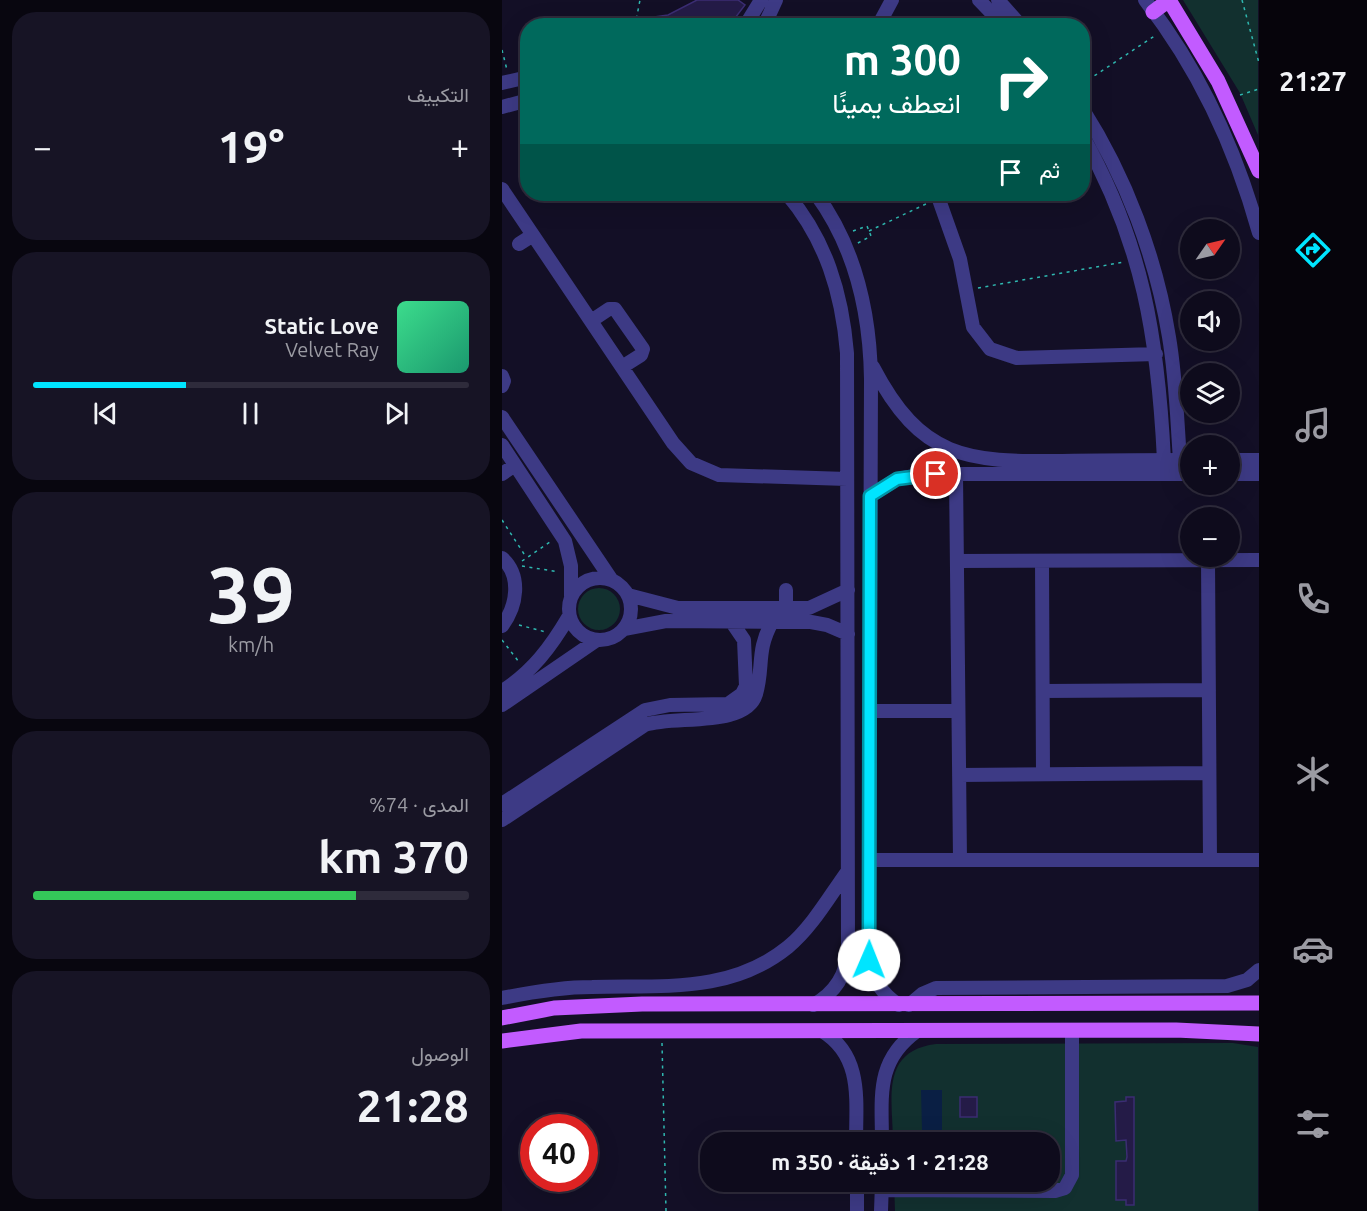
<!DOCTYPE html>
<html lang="ar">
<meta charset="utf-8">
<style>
body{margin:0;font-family:Ubuntu,Vazirmatn,sans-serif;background:#171425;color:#f1f3f6;direction:rtl;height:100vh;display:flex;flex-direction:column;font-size:22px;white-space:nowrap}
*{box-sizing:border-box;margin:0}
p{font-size:20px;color:#9b9ba3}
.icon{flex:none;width:33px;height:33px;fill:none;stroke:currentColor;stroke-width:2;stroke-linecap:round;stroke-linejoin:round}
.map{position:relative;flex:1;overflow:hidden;direction:ltr}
.drawer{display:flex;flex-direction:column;gap:12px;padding:12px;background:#08060f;width:502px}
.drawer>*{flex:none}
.hud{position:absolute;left:18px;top:18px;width:570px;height:183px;border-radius:24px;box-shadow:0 6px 24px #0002,0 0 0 2px #2e2b3b;direction:rtl;background:#00695c;color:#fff;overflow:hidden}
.needle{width:39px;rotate:56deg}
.controls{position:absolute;left:678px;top:219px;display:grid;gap:12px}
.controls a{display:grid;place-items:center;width:60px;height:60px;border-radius:50%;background:#0e0b1c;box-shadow:0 6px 24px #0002,0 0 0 2px #2e2b3b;font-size:30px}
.speed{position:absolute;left:18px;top:1114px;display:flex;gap:12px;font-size:30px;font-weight:700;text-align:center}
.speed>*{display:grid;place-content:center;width:78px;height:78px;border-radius:50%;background:#0e0b1c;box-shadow:0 6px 24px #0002,0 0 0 2px #2e2b3b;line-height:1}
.speed .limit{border:9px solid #d22;background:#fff;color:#111}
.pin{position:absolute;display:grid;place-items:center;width:51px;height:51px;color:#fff;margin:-26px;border:3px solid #fff;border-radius:50%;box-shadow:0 2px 6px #0007}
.me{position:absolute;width:66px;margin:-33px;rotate:1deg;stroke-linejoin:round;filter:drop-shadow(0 0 4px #0008)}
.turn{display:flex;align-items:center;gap:21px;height:126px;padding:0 30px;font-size:27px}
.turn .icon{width:78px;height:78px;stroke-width:2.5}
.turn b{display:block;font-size:42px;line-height:51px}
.then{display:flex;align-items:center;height:57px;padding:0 30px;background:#0003;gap:12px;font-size:22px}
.big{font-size:45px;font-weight:600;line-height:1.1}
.drawer .card{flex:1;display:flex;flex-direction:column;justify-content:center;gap:9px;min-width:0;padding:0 21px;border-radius:24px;background:#171425}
.drawer .dial{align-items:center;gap:0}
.dial b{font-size:78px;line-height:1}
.song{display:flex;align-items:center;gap:18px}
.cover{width:72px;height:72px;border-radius:9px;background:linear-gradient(135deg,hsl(150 70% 55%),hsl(160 70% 35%))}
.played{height:6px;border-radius:3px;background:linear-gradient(90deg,#00e5ff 35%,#2e2b3b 35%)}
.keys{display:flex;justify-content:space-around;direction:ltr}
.heat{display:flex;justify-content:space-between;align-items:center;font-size:33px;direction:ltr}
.charge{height:9px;border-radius:4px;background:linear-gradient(90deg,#34c759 74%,#2e2b3b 0)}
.trip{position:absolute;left:198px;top:1132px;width:360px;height:60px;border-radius:24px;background:#0e0b1c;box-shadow:0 6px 24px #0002,0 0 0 2px #2e2b3b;font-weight:600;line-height:60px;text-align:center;direction:rtl}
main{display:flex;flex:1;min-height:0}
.dock{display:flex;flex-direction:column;width:108px;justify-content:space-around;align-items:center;background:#06040b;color:#9b9ba3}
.dock .icon{width:42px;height:42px}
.dock .active{color:#00e5ff}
.dock b{font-size:27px;color:#f1f3f6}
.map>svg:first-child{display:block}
.green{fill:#12302f}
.water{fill:#0a1f44}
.building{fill:#241b47;stroke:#3b2d73;stroke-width:1.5}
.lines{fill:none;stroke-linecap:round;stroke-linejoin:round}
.path{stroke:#2fb8b0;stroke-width:1.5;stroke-dasharray:3 4.5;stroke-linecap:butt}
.minor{stroke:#3d3a85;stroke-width:14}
.major{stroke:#c25bff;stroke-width:15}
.route-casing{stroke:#0095a6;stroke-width:15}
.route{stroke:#00e5ff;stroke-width:10}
</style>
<main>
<nav class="dock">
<b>21:27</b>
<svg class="icon active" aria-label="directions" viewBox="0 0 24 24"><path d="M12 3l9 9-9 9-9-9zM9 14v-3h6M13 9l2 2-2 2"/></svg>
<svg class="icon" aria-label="music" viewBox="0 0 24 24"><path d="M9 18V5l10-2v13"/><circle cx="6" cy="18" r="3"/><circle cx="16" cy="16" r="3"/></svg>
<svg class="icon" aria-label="phone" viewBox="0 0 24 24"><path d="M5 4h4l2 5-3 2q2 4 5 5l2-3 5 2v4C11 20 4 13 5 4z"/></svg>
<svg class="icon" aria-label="climate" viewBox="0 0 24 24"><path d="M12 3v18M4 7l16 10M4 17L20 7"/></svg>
<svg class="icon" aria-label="car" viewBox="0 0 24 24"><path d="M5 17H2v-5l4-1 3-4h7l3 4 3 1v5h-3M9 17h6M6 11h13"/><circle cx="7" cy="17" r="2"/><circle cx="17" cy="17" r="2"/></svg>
<svg class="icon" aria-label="filters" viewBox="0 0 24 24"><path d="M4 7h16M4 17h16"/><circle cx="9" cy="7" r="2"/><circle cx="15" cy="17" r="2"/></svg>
</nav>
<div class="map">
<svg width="757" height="1211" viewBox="0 0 757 1211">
<rect width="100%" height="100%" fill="#130f26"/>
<!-- green -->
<path class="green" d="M681 0H756V135L738 93Z
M76 609a21 21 0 1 1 42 0a21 21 0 1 1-42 0Z
M731 1043 756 1047V1211H393L392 1182H548V1143H391C391 1101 377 1051 434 1044Z"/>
<!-- water -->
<path class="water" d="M419 1090H440V1130H420Z"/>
<!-- building -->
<path class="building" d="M195 0H236L243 5 227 26H133L132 20 166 15Z
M458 1097H475V1117H458Z
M624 1097H632V1205H624V1200H614V1161H624L625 1157 624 1140 614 1141 613 1102 624 1101Z"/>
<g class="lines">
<!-- path -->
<path class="path" d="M740 0 757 63
M133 26 138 0
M0 50 5 70
M580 84 654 35
M738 95 757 89
M351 231 365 226 369 236 354 244
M367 231 426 203
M476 288 622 262
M0 520 24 557
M20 561 48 542
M20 566 57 572
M17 625 44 632
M0 640 17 662
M160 1043 164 1211"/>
<!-- minor -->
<path class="minor" d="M477 0 502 26
M496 0 519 26
M643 0C696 68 734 150 757 233
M243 26 259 0
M262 26 274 0
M376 26 390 0
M0 83 26 77
M0 107 26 100
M580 108C624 177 654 257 667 337 674 378 675 419 678 460
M580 135C641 243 656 338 662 460
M0 189 171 443 189 463 217 475 345 479
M285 194C324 240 340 293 345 353L346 949C345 974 333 993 311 1005
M314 194C353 247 368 313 369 379L367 959C370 980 380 994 397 1005
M435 194 458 259 471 327 488 349 515 358 654 354
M17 244 31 235
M89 321 107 309H113L141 349 139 355 120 367
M371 367C419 459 464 462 560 461 603 460 646 460 688 460
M0 376 2 381 0 386
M0 417 109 579
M0 445 63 541 69 566V596
M728 460H757
M0 474 13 465
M454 474 458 860
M728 474H757
M368 496 395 479 421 474H688
M0 558C20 576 15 606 0 626
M706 560 708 860
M455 561 757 560
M540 561 541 774
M67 609a31 31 0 1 1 62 0a31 31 0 1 1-62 0Z
M284 590V608
M126 595 176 608H307L346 590
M122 629 164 621 309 622 325 625 346 634
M0 691C30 672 49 647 67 616
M541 691 707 690
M0 705 95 640
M369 711H456
M457 775 707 773
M0 804 143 710 168 705 226 704 240 694 244 686 242 640 229 621
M0 820 143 725C172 715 244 728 254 694 262 666 254 651 270 622
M369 860H757
M0 998C30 992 60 987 90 987 160 985 228 994 286 947 310 927 327 897 345 872
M407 1005 420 994 434 988 725 986 745 980 757 970
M320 1031C361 1056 354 1100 354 1143
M380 1143C380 1097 373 1061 415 1031
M355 1182V1211
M380 1190 553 1191 563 1188 570 1175V1031
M379 1211 380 1183"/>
<!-- major -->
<path class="major" d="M667 0 716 81 757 171
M651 12 667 0
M0 1018 52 1008 140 1004 757 1003
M0 1041 79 1031 674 1030 757 1034"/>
</g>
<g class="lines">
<defs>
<path id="route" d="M367 960 368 496 395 479 434 474"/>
</defs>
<!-- route casing -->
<use href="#route" class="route-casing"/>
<!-- route -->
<use href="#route" class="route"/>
</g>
</svg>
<div class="controls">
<a><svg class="needle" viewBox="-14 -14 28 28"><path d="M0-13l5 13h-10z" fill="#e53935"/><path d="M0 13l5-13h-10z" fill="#9b9ba3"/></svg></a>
<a><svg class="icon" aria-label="sound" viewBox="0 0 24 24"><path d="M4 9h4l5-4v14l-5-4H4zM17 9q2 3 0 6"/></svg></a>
<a><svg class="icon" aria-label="layers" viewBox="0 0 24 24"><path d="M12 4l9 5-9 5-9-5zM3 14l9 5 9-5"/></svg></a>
<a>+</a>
<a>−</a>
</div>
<div class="speed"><div class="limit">40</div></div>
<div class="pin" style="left:434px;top:474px;background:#d93025"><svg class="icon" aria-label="arrive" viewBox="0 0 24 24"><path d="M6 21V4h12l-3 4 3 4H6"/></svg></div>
<svg class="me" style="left:367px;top:960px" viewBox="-20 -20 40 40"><circle r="19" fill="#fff"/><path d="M0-13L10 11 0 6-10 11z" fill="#00e5ff"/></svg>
<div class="trip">21:28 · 1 دقيقة · 350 m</div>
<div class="hud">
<div class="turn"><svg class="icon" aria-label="right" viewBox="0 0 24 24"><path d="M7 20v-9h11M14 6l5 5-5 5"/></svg><div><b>300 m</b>انعطف يمينًا</div></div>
<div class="then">ثم<svg class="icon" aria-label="arrive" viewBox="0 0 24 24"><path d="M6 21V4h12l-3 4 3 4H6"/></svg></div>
</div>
</div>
<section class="drawer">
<div class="card"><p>التكييف</p>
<div class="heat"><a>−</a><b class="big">19°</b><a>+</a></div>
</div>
<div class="card">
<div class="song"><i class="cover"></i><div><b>Static Love</b><p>Velvet Ray</p></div></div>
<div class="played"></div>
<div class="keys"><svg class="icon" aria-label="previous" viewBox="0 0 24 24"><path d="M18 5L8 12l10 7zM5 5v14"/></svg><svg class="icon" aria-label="pause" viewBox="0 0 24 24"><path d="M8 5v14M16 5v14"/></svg><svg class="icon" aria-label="next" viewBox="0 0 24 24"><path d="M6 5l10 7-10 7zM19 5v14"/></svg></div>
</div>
<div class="card dial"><b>39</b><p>km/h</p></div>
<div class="card"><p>المدى · 74%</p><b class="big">370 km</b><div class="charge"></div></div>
<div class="card"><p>الوصول</p><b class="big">21:28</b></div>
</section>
</main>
